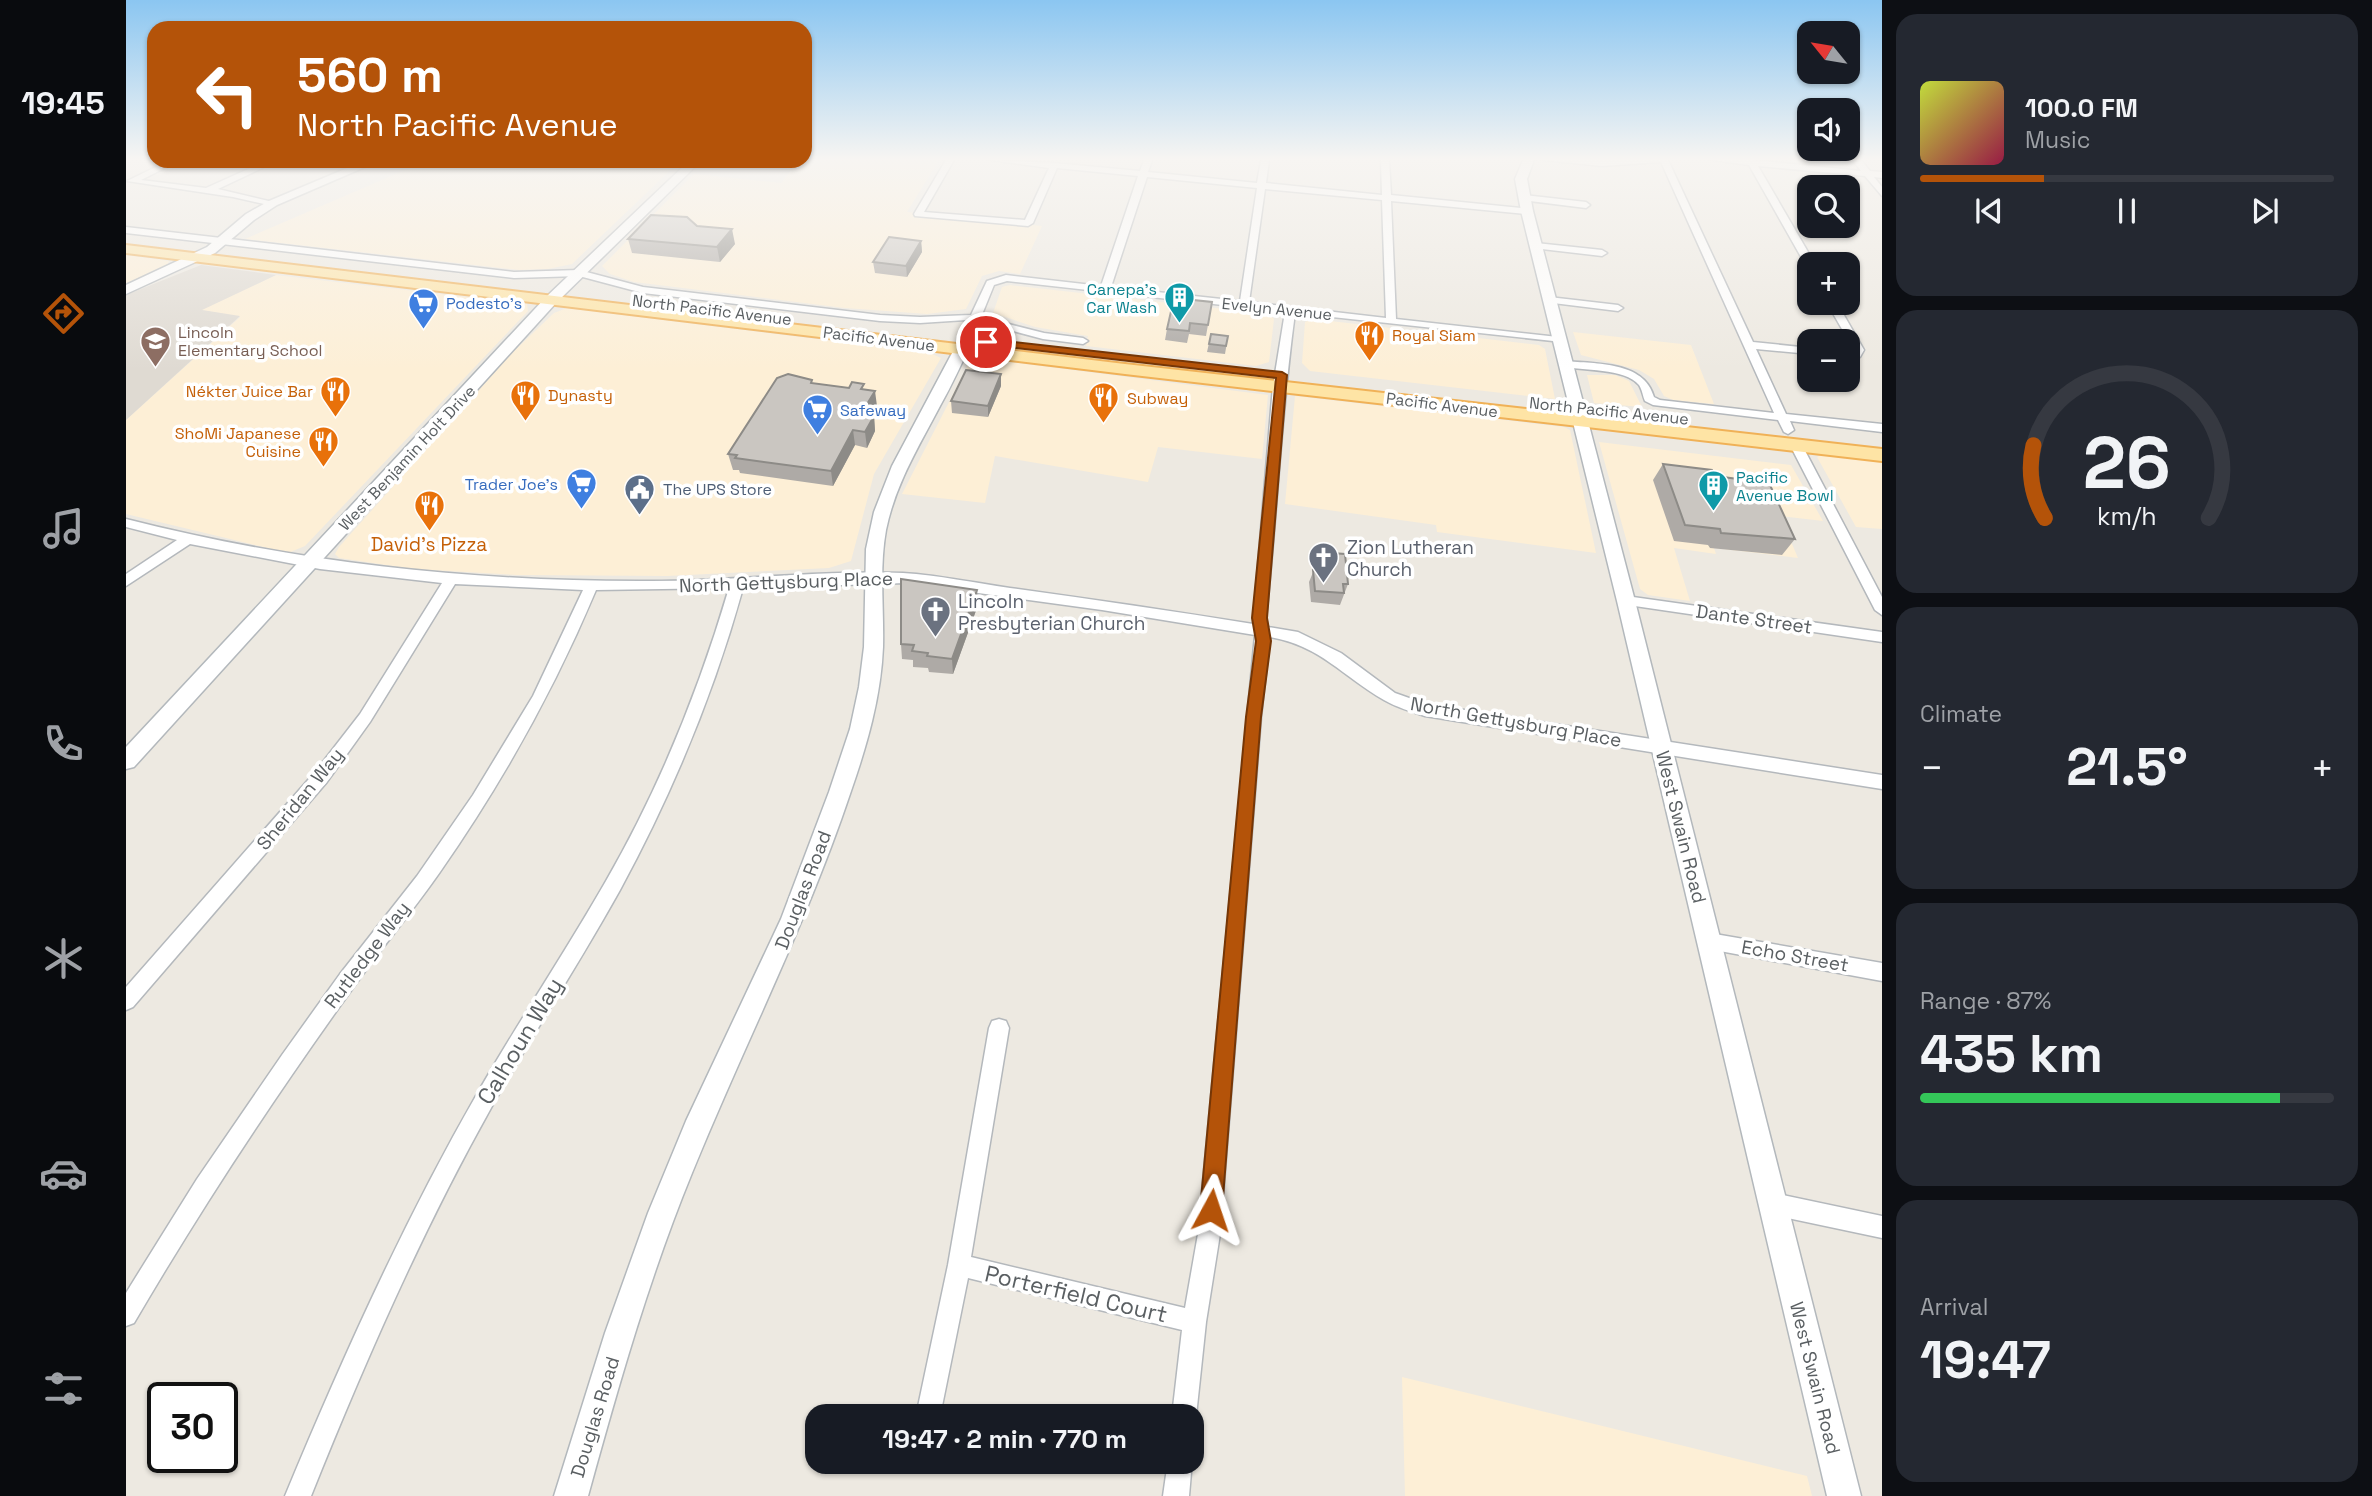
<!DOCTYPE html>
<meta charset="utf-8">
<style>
body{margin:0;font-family:"Space Grotesk",sans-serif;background:#242831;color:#f1f3f6;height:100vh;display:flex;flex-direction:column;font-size:26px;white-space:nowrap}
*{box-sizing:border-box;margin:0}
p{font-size:23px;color:#9ea1a6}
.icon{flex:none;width:38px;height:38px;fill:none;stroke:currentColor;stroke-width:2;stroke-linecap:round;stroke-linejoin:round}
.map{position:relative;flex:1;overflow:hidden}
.details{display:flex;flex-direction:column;gap:14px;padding:14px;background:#0d0f14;width:490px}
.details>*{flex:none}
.guide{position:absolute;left:21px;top:21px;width:665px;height:147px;border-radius:21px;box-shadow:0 2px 5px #0004;background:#b45309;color:#fff;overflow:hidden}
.needle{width:46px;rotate:300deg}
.buttons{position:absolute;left:1671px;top:21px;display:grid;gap:14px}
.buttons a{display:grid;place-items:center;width:63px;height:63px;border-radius:14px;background:#171b24;box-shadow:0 2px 5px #0004;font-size:35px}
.speed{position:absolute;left:21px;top:1382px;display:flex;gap:14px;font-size:35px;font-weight:700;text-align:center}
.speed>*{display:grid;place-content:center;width:91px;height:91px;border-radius:50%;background:#171b24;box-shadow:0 2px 5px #0004;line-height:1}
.speed .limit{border:4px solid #111;border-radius:10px;background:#fff;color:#111}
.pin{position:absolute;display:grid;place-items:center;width:60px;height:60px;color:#fff;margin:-30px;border:4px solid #fff;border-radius:50%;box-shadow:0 2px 7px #0007}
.me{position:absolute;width:77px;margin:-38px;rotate:5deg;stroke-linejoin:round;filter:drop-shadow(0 0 5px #0008)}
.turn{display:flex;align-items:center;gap:24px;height:147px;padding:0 35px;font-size:32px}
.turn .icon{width:91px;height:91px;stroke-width:2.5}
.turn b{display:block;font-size:49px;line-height:60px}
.big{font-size:52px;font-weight:600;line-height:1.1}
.details .widget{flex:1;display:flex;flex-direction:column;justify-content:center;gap:10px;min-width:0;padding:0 24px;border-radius:21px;background:#242831}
.details .dial{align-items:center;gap:0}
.dial svg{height:182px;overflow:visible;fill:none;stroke:#363941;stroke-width:7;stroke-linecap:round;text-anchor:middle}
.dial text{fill:#f1f3f6;stroke:none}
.song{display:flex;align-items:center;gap:21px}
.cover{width:84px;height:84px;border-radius:10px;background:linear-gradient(135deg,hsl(70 70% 55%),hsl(340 70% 35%))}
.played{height:7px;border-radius:4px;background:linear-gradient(90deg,#b45309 30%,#363941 30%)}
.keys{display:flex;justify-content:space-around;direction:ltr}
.heat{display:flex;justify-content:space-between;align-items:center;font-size:38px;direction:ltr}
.charge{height:10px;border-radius:5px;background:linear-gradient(90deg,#34c759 87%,#363941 0)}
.trip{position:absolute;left:679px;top:1404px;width:399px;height:70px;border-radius:21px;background:#171b24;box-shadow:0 2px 5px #0004;font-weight:600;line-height:70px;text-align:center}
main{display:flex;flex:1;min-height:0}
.tab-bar{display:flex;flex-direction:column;width:126px;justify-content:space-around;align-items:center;background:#090b0e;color:#9ea1a6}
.tab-bar .icon{width:49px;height:49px}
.tab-bar .current{color:#b45309}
.tab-bar b{font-size:32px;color:#f1f3f6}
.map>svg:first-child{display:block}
.commercial{fill:#fdefd6}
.education{fill:#dfdad2}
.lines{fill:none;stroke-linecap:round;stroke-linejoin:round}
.street-casing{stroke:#b4b8bc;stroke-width:3}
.secondary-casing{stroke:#b3b8bc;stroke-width:3}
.primary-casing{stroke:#f0b157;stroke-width:4}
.street{fill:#fff;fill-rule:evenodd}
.secondary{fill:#fff;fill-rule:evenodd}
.primary{fill:#fee4a5;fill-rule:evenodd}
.wall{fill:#aeaaa6}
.shaded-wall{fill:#8d8b87}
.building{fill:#cac6c1;stroke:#8d8b87;stroke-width:2}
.route{fill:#b45309;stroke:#753606;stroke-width:2}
.labels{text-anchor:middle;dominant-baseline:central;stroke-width:7;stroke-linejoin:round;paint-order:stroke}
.far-culture-label{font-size:16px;fill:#0d838f;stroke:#fff;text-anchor:end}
.far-shop-label{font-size:16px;fill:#366cbe;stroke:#fff;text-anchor:start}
.far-street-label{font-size:16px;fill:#5a5f62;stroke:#fff}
.far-education-label{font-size:16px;fill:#785e54;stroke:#fff;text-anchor:start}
.far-food-label{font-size:16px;fill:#c56008;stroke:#fff;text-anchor:start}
.far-service-label{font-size:16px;fill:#4e5e75;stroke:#fff;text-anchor:start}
.food-label{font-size:19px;fill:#c56008;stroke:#fff}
.worship-label{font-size:19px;fill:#5b616d;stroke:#fff;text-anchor:start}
.street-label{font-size:19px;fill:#5a5f62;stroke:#fff}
.near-street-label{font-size:23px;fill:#5a5f62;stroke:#fff}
</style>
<main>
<nav class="tab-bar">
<b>19:45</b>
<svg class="icon current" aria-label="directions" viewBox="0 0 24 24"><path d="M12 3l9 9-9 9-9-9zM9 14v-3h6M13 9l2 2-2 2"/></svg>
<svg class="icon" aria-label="music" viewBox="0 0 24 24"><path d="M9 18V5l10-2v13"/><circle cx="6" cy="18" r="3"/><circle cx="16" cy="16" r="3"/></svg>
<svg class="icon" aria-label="phone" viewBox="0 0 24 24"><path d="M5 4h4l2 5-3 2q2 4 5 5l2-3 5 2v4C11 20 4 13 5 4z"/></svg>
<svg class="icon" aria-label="climate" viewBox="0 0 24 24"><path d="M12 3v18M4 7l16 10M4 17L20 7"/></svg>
<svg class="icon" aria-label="car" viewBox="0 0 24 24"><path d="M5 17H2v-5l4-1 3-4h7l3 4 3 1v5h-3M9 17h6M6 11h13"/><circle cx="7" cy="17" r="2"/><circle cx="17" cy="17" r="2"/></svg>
<svg class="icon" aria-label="filters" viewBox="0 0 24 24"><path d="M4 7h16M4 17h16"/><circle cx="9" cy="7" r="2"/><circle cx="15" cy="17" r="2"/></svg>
</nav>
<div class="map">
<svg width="1756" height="1496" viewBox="0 0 1756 1496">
<rect width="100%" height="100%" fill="#ede9e1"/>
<!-- commercial -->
<path class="commercial" d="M679 160H813L781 212 916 226 894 274 873 271 856 276 840 309 801 314 719 308 508 282 484 274 476 266 568 174 655 183 673 161Z
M300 161H340L361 167 377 161H554L446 264 422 269 393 270 119 239Z
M0 255 43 261 41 267 0 284Z
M150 275 401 304 402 311 179 546 162 553 0 514V420L114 317 75 310Z
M884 285 1143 314 1148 319 1143 362 1130 366 960 346 962 336 909 327 867 313 876 287Z
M441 308 804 353 815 358 748 474 725 561 703 568 541 576 392 575 287 569 213 558 209 554 213 547 387 352 428 313Z
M1187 319 1413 345 1419 349 1429 399 1184 371 1176 363 1179 322Z
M1447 332 1565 345 1588 404 1547 400 1538 396 1528 379 1513 370 1455 355Z
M853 358 1142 395 1136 459 1032 447 1022 482 869 456 859 503 776 494 843 363Z
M1461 375H1489L1503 381 1516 407 1468 403Z
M1169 396 1438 427 1444 430 1470 553 1311 532 1310 525 1159 504Z
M1473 442 1665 465 1697 521 1654 516 1672 558 1588 548 1590 554 1548 548 1564 601 1522 595 1514 589Z
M1695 455 1756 462V529L1730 527 1691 457Z
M1276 1377 1681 1476 1686 1496H1279Z"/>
<!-- education -->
<path class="education" d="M75 265 150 275 76 310 114 316 0 420V295Z"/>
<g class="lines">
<defs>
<path id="street" d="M820 160H828L798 212 899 220 923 168 864 160 928 163 1014 171 1018 160H1026L1022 172 1131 183 1135 160H1143L1140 183 1256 195 1255 160H1263L1265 195 1404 209V213L1401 214 1265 201 1270 319 1432 337 1437 340 1436 342 1169 313C1155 415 1151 516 1140 618L1142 627 1172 632 1215 653 1269 693 1300 704 1756 775V789L1299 716C1286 712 1270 707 1258 700 1216 676 1195 646 1144 637L1135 717 1094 1234 1080 1322 1070 1416 1067 1425 1066 1416H1046L1056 1330 842 1278 814 1416H790L822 1265 863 1028 866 1021 873 1019 880 1021 883 1028 845 1257 1059 1308 1072 1234 1129 635 976 610 780 583 617 588C588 693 546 794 494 890 453 964 406 1035 365 1108 295 1233 238 1364 185 1496H159C216 1359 277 1223 351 1094 392 1022 439 953 480 881 533 789 573 690 603 588L470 590C428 690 376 783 314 872 285 914 251 953 222 995 146 1101 74 1210 8 1323L0 1326V1293L18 1264 71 1179 156 1055 214 974 291 876 347 795 407 696 457 590 329 584 244 722 201 782 7 1007 0 1010V987L189 772 234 714 316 583 194 569 64 544 0 586V574L51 540 0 527V519C173 563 347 582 526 581 609 581 693 570 777 573 812 575 849 583 884 588 965 599 1046 611 1127 624L1147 386 1159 312 881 281 868 285 855 317 918 333 957 338 962 341 957 344 917 339 853 322 845 340 840 343 835 340 843 321 840 320 794 323 754 321 517 293 453 276 388 278 0 233V227L388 272 453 270 517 287 754 315 794 317 845 315 861 281 880 275 975 286 1012 176 931 168 907 223 902 226 789 216 788 214ZM1021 177 1131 188 1114 301 985 287ZM1139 189 1256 200 1260 318 1123 302Z
M1417 160H1542L1627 342 1684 348V354L1630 349 1660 414 1756 424V432L1664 421 1668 430 1662 434 1658 432 1652 420 1527 405 1519 401C1517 397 1516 389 1513 385 1499 368 1456 371 1435 366V362L1439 361C1470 364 1518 361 1528 397L1534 400 1648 413 1535 162 1476 166Z
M1586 160H1628L1735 171 1727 160H1735L1744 171 1756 172V178L1748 177 1756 187V196L1739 176 1632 166 1689 264H1684V267L1679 264 1623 165Z
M42 161H53L15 180 80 188 140 161H151L92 189 151 203 147 206 107 197 1 181Z
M1398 195 1460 202 1464 205 1460 208 1395 200V196Z
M1410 243 1476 250 1481 253 1476 256 1407 248 1405 246Z
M1423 297 1492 305 1497 308 1492 311 1419 302 1418 300Z
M1701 303H1711L1738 350 1734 357 1722 358V352L1728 350Z
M1670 441 1676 445 1756 597V615L1749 610 1664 445Z
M1500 596 1756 632V642L1495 604 1493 601 1495 598Z
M1583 933 1756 963V981L1583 949 1577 947 1574 941 1577 935Z
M1647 1193 1756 1216V1238L1647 1215 1639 1212 1636 1204 1639 1196Z
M1066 1459V1461L1063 1496H1037L1042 1461Z"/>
<path id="secondary" d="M1397 160H1408L1401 179 1407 211 1509 601 1735 1496H1701L1491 601 1395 211 1389 179Z
M238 161H253L151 205 128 220 89 253 0 294V285L81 247 120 214 143 201Z
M563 161H575L430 303 8 767 0 769V747L420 297Z
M840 336 847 340C836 362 826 385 814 406 793 446 769 485 760 530 753 569 758 608 757 647 755 697 741 745 725 791 681 923 618 1045 566 1173 523 1278 492 1387 462 1496H428L479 1333 522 1213 560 1121 655 919 703 792 724 729 733 687 738 647 740 549 748 512 766 466 833 340Z"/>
<path id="primary" d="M0 245 999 364 1756 449V461L999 374 0 253Z"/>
</defs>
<!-- street casing -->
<use href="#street" class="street-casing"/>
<!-- secondary casing -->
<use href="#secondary" class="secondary-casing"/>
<!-- primary casing -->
<use href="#primary" class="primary-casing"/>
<!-- street -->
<use href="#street" class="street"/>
<!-- secondary -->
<use href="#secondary" class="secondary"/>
<!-- primary -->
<use href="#primary" class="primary"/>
</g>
<!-- wall -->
<path class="wall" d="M571 226 609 244 594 262 506 253 502 239Z
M795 241 796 252 781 277 749 273 747 262Z
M1086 302 1080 336 1063 334 1061 343 1039 340 1041 329Z
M1085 334 1102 336 1099 354 1081 352Z
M687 383 739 390 751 406 745 415 748 416 749 431 741 448 729 445 707 486 614 473 613 470H607L602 454Z
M875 386 862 417 826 413 825 401Z
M1537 464 1589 476 1669 539 1656 555 1584 548 1582 545 1548 541 1527 480Z
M1191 552 1222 584 1214 605 1185 602 1183 582 1188 570 1187 563Z
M852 605 827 674 803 672 802 668 787 667V660L776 659 775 644Z"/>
<!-- shaded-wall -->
<path class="shaded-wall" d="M606 229 609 244 594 262 591 247Z
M795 241 796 252 781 277 780 266Z
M875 374V386L862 417V406Z
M749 391 751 406 737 430 735 414Z
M748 416 749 431 741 448 739 432Z
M727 430 729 445 707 486 705 471Z
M851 590 852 605 827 674 826 659Z"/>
<!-- building -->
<path class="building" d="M525 215 561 217 571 226 606 229 591 247 502 239Z
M763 237 795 241 780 266 747 262Z
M1048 298 1086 302 1082 325 1064 323 1063 331 1041 329Z
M1085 334 1102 336 1100 346 1083 344Z
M840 370 875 374 862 406 825 401Z
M662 374 686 380 685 383 723 388 726 382 738 384 735 389 749 391 735 414 748 416 739 432 727 430 705 471 609 458 611 455 602 454 651 378Z
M1537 464 1586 470 1589 476 1643 483 1669 539 1595 533 1594 529 1559 525Z
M1191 552 1219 554 1222 584H1217L1218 593 1189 591 1187 570 1193 571Z
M775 579 851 590 826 659 801 656 802 653 786 651 788 645 775 644Z"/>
<!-- sky -->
<linearGradient id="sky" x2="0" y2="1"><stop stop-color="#8bc6f1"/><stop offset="0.43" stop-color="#f7f5f2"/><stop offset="1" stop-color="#f7f5f2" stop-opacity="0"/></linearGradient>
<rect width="1756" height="370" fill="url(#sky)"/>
<!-- route -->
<path class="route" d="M860 339 1156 372 1161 375 1141 618 1145 641 1135 717 1096 1210 1093 1218 1085 1221 1077 1218 1074 1210 1120 717 1130 641 1126 618 1150 378 856 344 855 342Z"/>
<!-- icons -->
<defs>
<symbol id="building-pin" viewBox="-11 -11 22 30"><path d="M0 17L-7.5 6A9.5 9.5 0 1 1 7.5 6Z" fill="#0f9aa8" stroke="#fff"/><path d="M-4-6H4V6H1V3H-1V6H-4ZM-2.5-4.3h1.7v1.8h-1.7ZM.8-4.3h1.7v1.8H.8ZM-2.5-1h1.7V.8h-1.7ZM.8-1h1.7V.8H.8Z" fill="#fff"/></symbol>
<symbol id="supermarket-pin" viewBox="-11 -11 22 30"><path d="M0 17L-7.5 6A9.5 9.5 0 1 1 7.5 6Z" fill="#3f7fe0" stroke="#fff"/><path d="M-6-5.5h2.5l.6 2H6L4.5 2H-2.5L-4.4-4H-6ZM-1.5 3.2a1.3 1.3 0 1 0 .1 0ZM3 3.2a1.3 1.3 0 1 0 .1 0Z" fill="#fff"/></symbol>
<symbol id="restaurant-pin" viewBox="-11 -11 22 30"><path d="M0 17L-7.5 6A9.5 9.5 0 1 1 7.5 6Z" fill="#e8710a" stroke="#fff"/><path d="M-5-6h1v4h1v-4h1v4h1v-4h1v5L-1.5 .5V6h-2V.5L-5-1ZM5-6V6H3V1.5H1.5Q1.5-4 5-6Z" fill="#fff"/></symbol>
<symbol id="school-pin" viewBox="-11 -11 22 30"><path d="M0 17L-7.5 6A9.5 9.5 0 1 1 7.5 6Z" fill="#8d6e63" stroke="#fff"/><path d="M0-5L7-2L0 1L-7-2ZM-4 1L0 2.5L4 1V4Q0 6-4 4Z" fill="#fff"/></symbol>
<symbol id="civic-pin" viewBox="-11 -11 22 30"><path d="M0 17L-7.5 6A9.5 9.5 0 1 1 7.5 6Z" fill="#5c6f8a" stroke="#fff"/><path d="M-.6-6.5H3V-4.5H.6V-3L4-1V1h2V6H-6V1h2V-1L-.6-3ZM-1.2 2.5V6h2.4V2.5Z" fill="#fff"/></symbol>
<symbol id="church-pin" viewBox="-11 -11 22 30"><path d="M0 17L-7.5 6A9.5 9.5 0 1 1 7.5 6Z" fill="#6b7280" stroke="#fff"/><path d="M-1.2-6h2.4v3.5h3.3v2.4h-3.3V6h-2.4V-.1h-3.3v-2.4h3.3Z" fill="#fff"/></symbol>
</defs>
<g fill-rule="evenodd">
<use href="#building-pin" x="1036" y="280" width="35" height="47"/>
<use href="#supermarket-pin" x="280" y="286" width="35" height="47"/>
<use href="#restaurant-pin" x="1226" y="318" width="35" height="47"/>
<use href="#school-pin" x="12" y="324" width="35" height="47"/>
<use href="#restaurant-pin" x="192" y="374" width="35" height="47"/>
<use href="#restaurant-pin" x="382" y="378" width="35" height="47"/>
<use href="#restaurant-pin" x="960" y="380" width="35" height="47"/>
<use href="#supermarket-pin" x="674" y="392" width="35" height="47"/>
<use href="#restaurant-pin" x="180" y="424" width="35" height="47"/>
<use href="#supermarket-pin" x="438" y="466" width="35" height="47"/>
<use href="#building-pin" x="1570" y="468" width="35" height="47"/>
<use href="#civic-pin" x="496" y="472" width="35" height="47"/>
<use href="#restaurant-pin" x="286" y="488" width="35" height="47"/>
<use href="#church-pin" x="1180" y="540" width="35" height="47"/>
<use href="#church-pin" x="792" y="594" width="35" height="47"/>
</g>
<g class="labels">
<!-- far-culture labels -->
<g class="far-culture-label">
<text x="1031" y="289">Canepa's<tspan x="1031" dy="18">Car Wash</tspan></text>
<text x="1610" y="477" text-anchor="start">Pacific<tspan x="1610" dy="18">Avenue Bowl</tspan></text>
</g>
<!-- far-shop labels -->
<g class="far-shop-label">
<text x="320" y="303">Podesto's</text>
<text x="714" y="410">Safeway</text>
<text x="432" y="484" text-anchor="end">Trader Joe's</text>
</g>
<!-- far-street labels -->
<g class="far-street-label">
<text transform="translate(1151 309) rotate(6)">Evelyn Avenue</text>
<text transform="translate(586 310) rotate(7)">North Pacific Avenue</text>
<text transform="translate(753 339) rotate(7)">Pacific Avenue</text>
<text transform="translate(1316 405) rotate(7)">Pacific Avenue</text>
<text transform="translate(1483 411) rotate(6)">North Pacific Avenue</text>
<text transform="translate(281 458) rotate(-47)">West Benjamin Holt Drive</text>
</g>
<!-- far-education labels -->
<g class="far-education-label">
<text x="52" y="332">Lincoln<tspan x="52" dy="18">Elementary School</tspan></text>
</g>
<!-- far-food labels -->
<g class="far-food-label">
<text x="1266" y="335">Royal Siam</text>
<text x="187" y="391" text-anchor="end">Nékter Juice Bar</text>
<text x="422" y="395">Dynasty</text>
<text x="1001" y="398">Subway</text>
<text x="175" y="433" text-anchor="end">ShoMi Japanese<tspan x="175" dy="18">Cuisine</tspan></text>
</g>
<!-- far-service labels -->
<g class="far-service-label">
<text x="537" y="489">The UPS Store</text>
</g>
<!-- food labels -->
<g class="food-label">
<text x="303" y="544">David's Pizza</text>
</g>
<!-- worship labels -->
<g class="worship-label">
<text x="1221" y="547">Zion Lutheran<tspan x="1221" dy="22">Church</tspan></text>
<text x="832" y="601">Lincoln<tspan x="832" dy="22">Presbyterian Church</tspan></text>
</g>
<!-- street labels -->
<g class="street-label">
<text transform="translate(660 582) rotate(-2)">North Gettysburg Place</text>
<text transform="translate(1628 619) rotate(8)">Dante Street</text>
<text transform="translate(1390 722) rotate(10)">North Gettysburg Place</text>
<text transform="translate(174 799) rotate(-51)">Sheridan Way</text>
<text transform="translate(1555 827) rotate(76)">West Swain Road</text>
<text transform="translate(677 890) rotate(-69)">Douglas Road</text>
<text transform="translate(241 955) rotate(-53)">Rutledge Way</text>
<text transform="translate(1669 956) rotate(10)">Echo Street</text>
<text transform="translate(1689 1378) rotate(76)">West Swain Road</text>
<text transform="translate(469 1417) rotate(-73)">Douglas Road</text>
</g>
<!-- near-street labels -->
<g class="near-street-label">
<text transform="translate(394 1041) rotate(-59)">Calhoun Way</text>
<text transform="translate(950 1294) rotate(13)">Porterfield Court</text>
</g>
</g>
</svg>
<div class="buttons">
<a><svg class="needle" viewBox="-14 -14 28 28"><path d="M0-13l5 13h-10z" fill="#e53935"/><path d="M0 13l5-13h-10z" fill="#9ea1a6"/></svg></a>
<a><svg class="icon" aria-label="sound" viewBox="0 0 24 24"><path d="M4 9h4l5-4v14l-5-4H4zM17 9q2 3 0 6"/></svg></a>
<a><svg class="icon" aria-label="search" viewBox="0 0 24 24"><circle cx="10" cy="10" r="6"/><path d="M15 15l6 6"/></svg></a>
<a>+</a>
<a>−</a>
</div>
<div class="speed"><div class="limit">30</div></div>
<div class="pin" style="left:860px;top:342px;background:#d93025"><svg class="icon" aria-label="arrive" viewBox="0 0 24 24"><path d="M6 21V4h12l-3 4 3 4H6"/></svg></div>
<svg class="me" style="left:1085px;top:1210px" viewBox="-20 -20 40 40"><path d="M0-17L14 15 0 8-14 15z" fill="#b45309" stroke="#fff" stroke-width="4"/></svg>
<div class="trip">19:47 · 2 min · 770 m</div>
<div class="guide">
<div class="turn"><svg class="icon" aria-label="left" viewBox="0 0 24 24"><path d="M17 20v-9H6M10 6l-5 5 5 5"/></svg><div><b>560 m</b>North Pacific Avenue</div></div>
</div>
</div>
<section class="details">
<div class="widget">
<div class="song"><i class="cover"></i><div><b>100.0 FM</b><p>Music</p></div></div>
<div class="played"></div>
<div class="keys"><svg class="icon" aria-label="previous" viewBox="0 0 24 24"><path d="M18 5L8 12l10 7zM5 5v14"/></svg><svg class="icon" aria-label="pause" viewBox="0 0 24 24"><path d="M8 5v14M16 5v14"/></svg><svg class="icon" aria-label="next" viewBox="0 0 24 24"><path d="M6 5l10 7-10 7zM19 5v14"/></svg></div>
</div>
<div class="widget dial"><svg viewBox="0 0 100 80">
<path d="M14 69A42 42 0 1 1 86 69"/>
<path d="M14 69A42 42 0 0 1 9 37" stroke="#b45309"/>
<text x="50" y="56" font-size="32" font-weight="700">26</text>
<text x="50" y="72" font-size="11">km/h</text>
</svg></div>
<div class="widget"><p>Climate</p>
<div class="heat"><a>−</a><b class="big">21.5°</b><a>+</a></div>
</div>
<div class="widget"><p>Range · 87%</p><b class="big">435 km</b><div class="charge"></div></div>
<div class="widget"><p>Arrival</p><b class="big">19:47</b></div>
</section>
</main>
